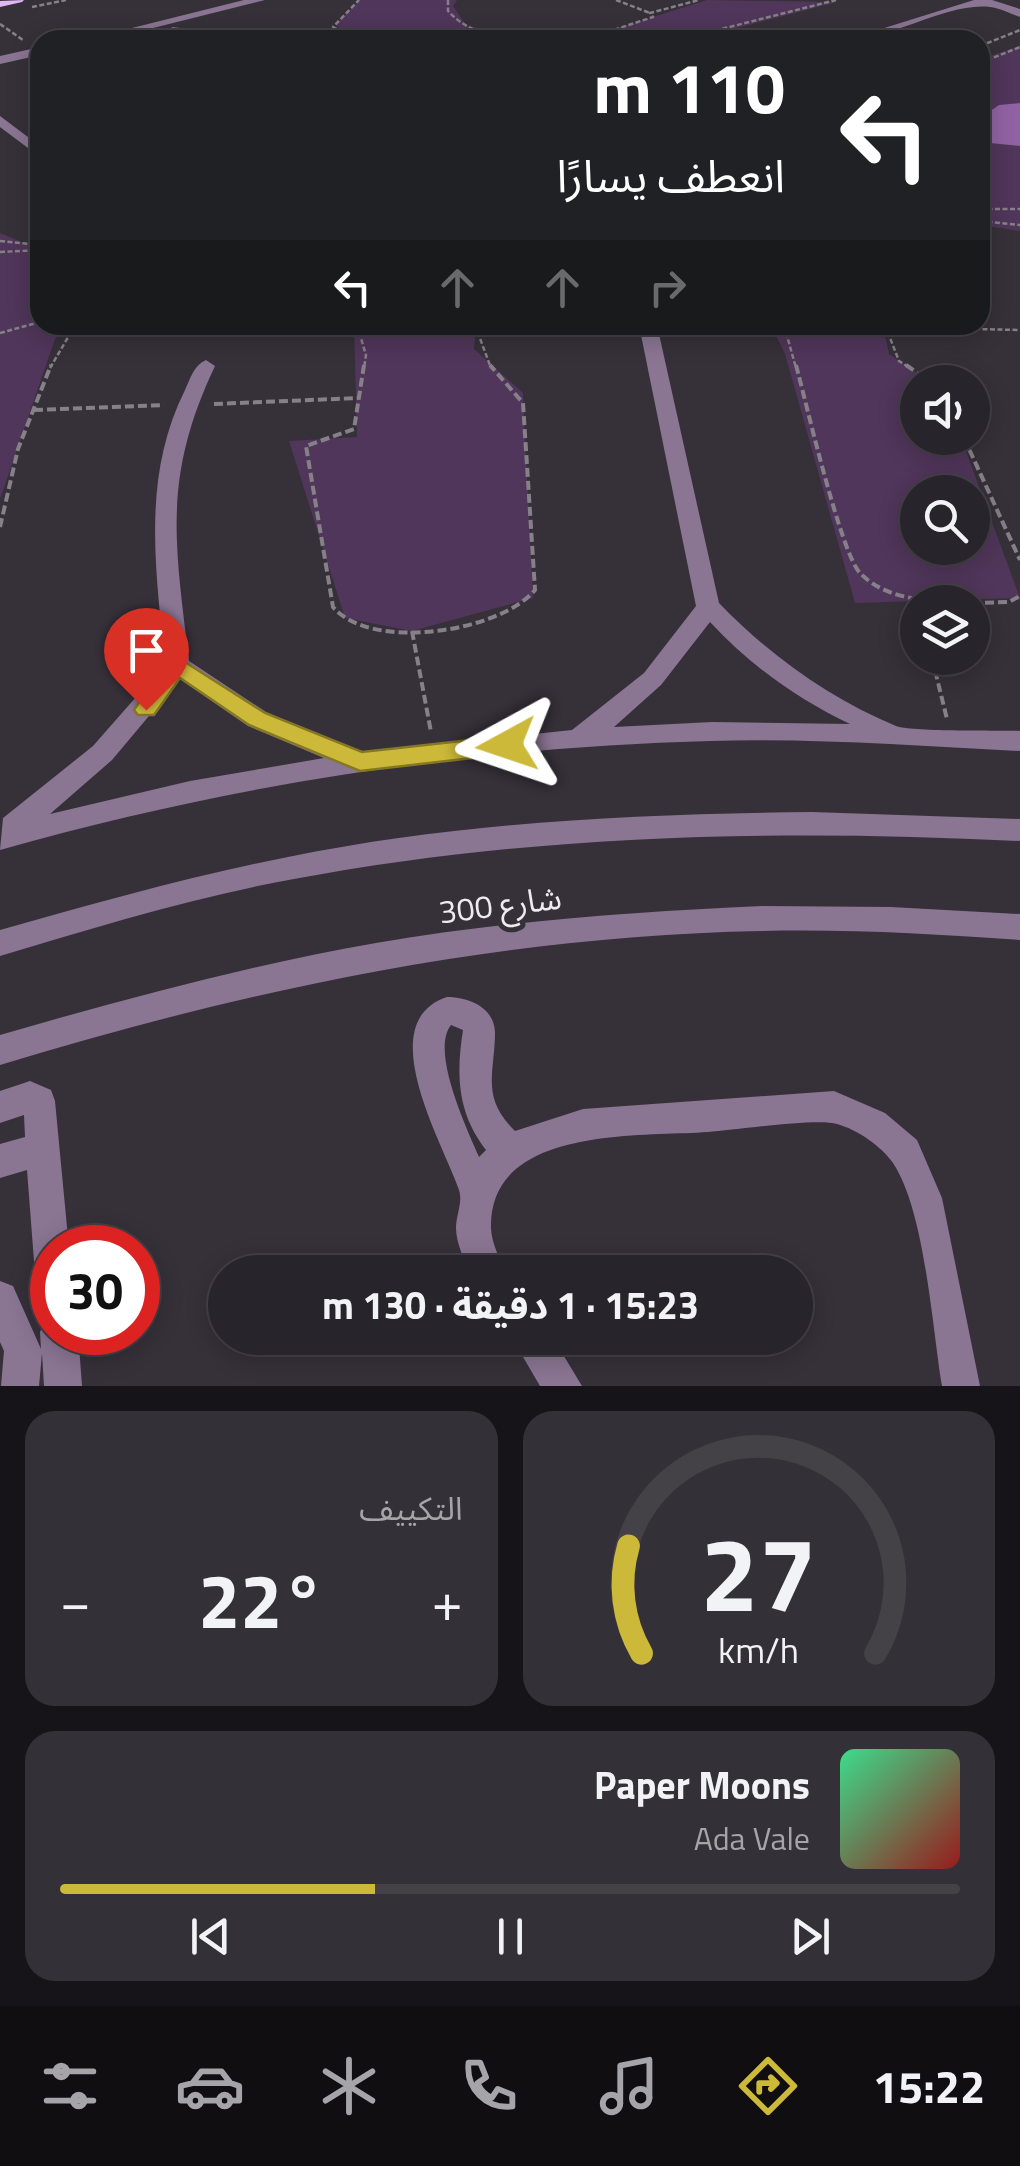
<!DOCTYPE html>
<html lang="ar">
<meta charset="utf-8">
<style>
body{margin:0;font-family:"Titillium Web","Noto Sans Arabic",sans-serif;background:#343037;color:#f1f3f6;direction:rtl;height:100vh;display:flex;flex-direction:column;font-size:38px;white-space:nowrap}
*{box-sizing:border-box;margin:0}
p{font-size:32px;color:#a5a4a9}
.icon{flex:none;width:55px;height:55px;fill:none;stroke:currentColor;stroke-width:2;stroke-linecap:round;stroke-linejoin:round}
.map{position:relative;height:1386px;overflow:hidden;direction:ltr}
.drawer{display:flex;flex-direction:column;gap:25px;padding:25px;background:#161418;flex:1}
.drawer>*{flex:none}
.banner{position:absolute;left:30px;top:30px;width:960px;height:305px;border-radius:30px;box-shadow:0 5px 25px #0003,0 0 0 2px #444147;direction:rtl;background:#202124;color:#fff;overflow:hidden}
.buttons{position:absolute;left:900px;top:365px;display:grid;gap:20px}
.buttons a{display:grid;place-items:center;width:90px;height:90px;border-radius:50%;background:#28242b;box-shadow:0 5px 25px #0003,0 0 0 2px #444147;font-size:50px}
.speed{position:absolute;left:30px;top:1225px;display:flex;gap:20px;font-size:50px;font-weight:700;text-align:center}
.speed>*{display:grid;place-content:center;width:130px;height:130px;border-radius:50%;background:#28242b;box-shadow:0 5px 25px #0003,0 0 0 2px #444147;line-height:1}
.speed .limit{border:15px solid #d22;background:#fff;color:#111}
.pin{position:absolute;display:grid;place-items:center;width:85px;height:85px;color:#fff;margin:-102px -42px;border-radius:50% 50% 50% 0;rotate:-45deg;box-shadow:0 0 10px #0007}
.pin .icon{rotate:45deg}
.me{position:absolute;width:110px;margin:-55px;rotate:265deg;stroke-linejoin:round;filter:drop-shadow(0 0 8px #0008)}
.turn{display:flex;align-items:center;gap:35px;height:210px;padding:0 40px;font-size:45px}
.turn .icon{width:130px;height:130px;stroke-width:2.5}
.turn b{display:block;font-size:70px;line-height:85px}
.lanes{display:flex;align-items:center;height:95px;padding:0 40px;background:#0003;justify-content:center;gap:50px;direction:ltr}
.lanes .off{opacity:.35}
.big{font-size:75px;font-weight:700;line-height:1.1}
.drawer .card{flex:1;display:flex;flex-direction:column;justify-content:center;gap:15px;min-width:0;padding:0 35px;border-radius:30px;background:#343037}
.drawer .dial{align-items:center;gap:0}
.dial svg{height:260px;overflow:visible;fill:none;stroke:#444147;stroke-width:7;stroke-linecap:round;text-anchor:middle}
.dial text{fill:#f1f3f6;stroke:none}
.song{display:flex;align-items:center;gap:30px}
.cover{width:120px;height:120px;border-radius:15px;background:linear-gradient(135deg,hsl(150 70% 55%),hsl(0 70% 35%))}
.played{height:10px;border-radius:5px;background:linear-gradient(90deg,#ccb939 35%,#444147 35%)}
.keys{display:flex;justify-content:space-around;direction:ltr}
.heat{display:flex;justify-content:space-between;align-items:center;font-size:55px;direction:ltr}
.drawer .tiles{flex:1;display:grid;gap:25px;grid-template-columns:1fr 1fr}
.card:last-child{grid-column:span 2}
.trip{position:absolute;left:208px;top:1255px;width:605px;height:100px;border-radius:50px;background:#28242b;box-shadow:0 5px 25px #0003,0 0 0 2px #444147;font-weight:700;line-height:100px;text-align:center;direction:rtl}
.tabs{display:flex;height:160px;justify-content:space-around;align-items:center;background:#100e11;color:#a5a4a9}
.tabs .icon{width:70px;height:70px}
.tabs .selected{color:#ccb939}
.tabs b{font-size:45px;color:#f1f3f6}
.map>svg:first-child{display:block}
.green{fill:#50365a;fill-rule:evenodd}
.water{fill:#9162a3}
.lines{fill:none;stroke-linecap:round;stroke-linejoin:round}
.path-far1{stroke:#868188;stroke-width:2.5;stroke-dasharray:5 2.5;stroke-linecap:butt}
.path{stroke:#868188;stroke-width:4;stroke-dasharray:9 4;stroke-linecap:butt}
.minor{fill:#8a7593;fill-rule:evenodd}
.major{fill:#e1b7f3;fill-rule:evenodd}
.route{fill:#ccb939;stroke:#857825;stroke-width:2.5}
.labels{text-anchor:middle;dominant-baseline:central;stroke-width:10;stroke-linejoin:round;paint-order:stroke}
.near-street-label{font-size:32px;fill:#eeeaf0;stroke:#363039}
</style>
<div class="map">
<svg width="1020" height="1386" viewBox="0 0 1020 1386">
<rect width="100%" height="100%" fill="#363039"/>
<!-- green -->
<path class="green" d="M360 0H457L453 6 466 25 517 38H586L707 0 837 2 691 40H358L335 25Z
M1020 46V231L980 225V59Z
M0 233 29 245H40V325H70L55 339 0 499Z
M354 325H476L474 349 523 393 533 598 412 631 345 618 289 441 357 437Z
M771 325H883L889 354 930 382H918V438H961L1020 598 855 603 785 354ZM972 492V548H918V492Z"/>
<!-- water -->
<path class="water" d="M1020 103V146L980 142V118L999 105Z"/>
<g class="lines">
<!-- path-far1 -->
<path class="path-far1" d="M448 0V11C468 33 496 38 525 40
M616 0 650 13
M32 7 66 0
M0 24 23 40
M686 38 836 0
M356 40 333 27 359 0
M563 40 592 37 653 17 650 13 699 0
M674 40H691
M980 46 1020 30
M980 63 1020 47
M980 209H1020
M980 221 1020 225
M0 241 40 245
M0 252 40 250
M357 325 366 355 364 368
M475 325 491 368
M784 325 796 368
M885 325 899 361 910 368
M475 327 629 328
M885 327 1020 330
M669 328 784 327
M0 333 40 322
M50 368 67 339 81 325"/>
<!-- path -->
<path class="path" d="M364 365 354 429 306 446 333 607C371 652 500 632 535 590L523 403 490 365
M796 365C806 402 841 554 860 573 884 598 922 601 955 602
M906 365 931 382
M214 404 359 398
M34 410 164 405
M964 438 1020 560
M0 527 18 449 51 365
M972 603 1009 602 1020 596
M412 631 431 732
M932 658 947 719"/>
<!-- minor -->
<path class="minor" d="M244 0H265L105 40H84Z
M974 0H992L1020 9V17C1011 14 1000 8 990 7 947 2 892 40 846 40Z
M172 27 246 36 252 40 168 34Z
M40 47V55L0 64V56Z
M0 116 40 146V157L0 127Z
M639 325H657L719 603C769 655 830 699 896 726 911 732 997 730 1020 731V751C917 746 813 738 710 741 470 747 230 785 0 850L3 818 93 746 165 664C156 570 141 478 185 390 190 379 194 365 206 360L215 366C162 478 175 542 189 661L266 712 362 752 572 730 644 673 696 606ZM710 622C750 665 797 699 850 724L712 722 614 727 661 685ZM180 679 248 726 324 758 190 781 50 814 112 760Z
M812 812 1020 819V841C776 829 534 834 294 879 194 897 97 927 0 956V930C96 903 190 876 288 857 460 822 636 814 812 812Z
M762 906 891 907 1020 914V940C934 934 848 929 762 931 501 936 249 989 0 1065V1035C124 999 249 965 376 943 504 921 632 912 762 906Z
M447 997C468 997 494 1007 495 1032 495 1073 480 1097 515 1131L583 1109 834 1091 885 1113 917 1140 942 1198 980 1386H942C932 1327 925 1211 893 1163 881 1146 858 1130 837 1124 817 1118 735 1130 708 1132 638 1137 488 1126 491 1229 492 1244 500 1259 505 1272H469C464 1258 456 1243 456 1228 456 1215 463 1202 459 1190 443 1143 371 1022 447 997ZM451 1025 463 1030C456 1074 457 1113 486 1150L479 1157C467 1129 430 1051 451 1025Z
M30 1081 51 1090 55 1101 69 1248H52V1279L39 1274 34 1261 27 1170 0 1178V1144L25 1137 24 1115 0 1123V1091Z
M0 1281 13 1286 41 1349 40 1332 46 1319 52 1316V1332H78L82 1386H44L42 1353 39 1386H1L4 1351 0 1342Z
M512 1338H553L582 1386H540Z"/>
<!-- major -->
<path class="major" d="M24 0 22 2 0 7V1Z"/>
</g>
<!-- route -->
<path class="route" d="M177 657 265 713 362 752 507 736 519 745 507 754 360 771 249 725 180 678 154 715H138L134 710 138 704 169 660Z"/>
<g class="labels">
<!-- near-street labels -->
<g class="near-street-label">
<text transform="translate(500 904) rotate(-7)">شارع 300</text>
</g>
</g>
</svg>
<div class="buttons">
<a><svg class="icon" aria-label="sound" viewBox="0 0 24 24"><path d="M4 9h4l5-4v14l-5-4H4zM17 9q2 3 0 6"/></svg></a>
<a><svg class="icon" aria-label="search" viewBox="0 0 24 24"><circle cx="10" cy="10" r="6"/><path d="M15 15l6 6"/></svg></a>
<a><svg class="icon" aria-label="layers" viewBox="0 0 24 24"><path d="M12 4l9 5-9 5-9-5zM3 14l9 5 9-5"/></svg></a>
</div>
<div class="speed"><div class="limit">30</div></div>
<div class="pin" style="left:146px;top:710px;background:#d93025"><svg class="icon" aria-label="arrive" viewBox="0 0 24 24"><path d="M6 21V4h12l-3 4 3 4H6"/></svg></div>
<svg class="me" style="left:507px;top:745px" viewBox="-20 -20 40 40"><path d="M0-17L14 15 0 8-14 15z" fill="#ccb939" stroke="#fff" stroke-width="4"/></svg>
<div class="trip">15:23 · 1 دقيقة · 130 m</div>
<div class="banner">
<div class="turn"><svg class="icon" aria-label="left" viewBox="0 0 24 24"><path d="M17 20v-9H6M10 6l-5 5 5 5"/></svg><div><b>110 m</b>انعطف يسارًا</div></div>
<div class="lanes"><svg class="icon" aria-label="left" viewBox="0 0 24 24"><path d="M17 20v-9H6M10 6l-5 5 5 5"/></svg><svg class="icon off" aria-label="ahead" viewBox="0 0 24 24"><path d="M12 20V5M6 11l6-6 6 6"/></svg><svg class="icon off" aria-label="ahead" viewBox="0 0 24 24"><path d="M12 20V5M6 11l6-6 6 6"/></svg><svg class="icon off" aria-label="right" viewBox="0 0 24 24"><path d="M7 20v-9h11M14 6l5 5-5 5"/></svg></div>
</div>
</div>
<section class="drawer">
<div class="tiles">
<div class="card dial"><svg viewBox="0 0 100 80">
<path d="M14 69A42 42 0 1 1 86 69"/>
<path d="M14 69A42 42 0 0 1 10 36" stroke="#ccb939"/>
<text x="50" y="56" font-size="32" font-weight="700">27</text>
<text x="50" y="72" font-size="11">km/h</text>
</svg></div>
<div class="card"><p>التكييف</p>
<div class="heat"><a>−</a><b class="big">22°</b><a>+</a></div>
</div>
<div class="card">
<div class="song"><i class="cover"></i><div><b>Paper Moons</b><p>Ada Vale</p></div></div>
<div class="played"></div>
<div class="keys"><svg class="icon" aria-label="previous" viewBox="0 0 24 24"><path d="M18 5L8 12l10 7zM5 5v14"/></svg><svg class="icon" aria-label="pause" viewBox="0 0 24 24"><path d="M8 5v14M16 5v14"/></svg><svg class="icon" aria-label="next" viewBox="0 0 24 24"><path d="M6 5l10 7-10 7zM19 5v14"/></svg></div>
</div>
</div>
</section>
<nav class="tabs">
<b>15:22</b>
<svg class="icon selected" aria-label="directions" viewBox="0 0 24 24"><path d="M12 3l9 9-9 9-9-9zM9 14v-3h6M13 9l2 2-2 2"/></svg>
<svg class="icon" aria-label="music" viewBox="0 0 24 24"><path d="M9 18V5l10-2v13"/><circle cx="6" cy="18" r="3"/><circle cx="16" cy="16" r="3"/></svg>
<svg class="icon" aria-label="phone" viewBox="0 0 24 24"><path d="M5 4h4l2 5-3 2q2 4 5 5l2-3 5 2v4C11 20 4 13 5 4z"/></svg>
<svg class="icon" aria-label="climate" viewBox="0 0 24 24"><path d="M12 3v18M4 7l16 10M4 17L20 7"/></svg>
<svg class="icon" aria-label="car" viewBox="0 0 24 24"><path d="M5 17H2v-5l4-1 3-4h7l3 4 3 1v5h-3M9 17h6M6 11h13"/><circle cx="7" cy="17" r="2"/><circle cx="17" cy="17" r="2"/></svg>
<svg class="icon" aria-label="filters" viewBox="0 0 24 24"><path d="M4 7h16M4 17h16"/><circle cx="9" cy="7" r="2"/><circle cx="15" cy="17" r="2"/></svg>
</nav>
